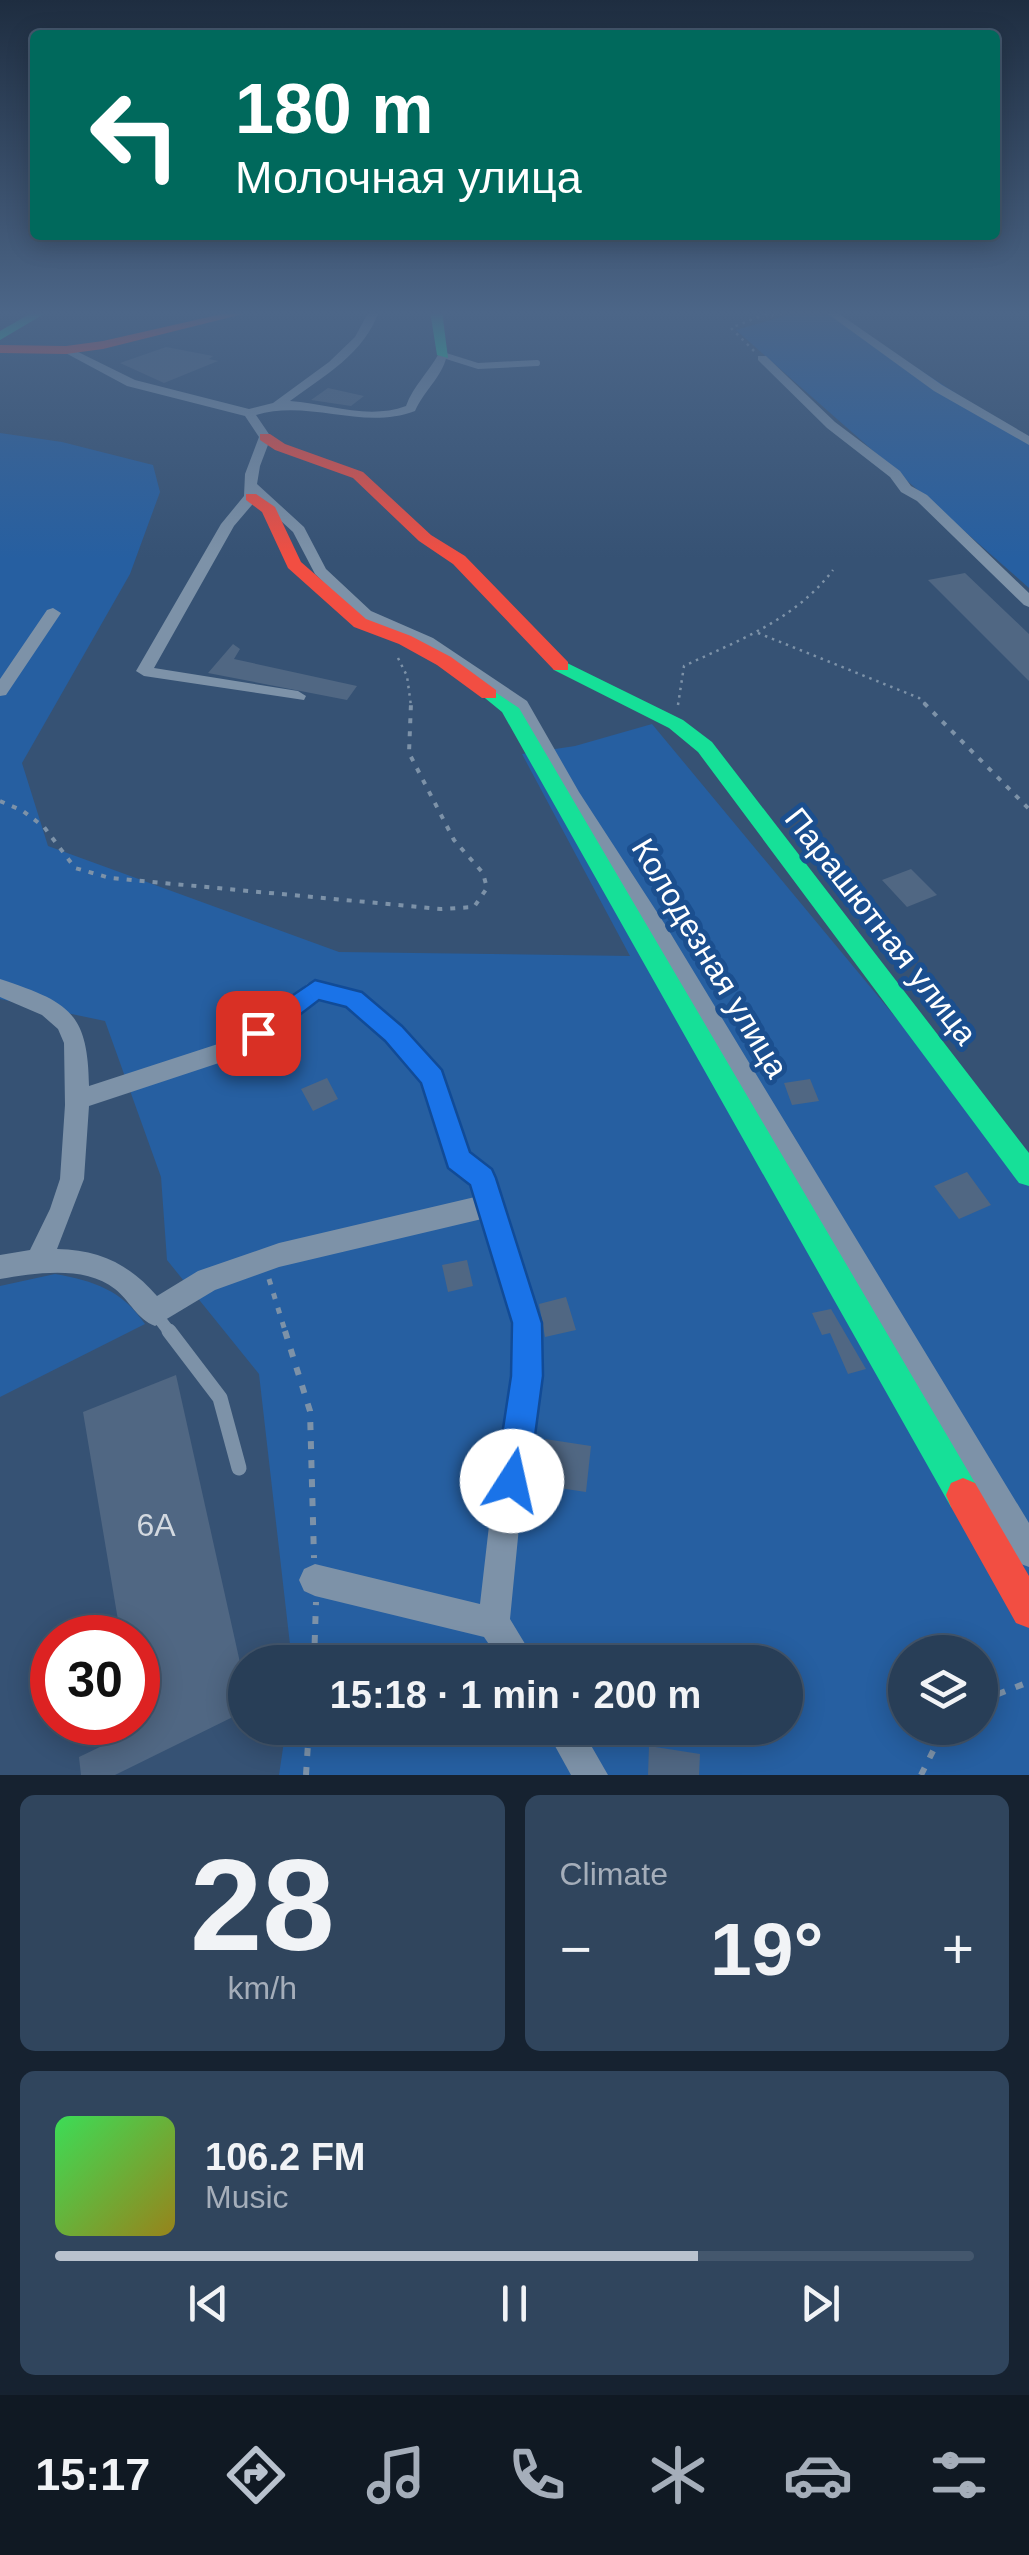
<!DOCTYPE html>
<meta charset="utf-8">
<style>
body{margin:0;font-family:Arial,sans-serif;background:#30455d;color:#f1f3f6;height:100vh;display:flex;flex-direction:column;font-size:38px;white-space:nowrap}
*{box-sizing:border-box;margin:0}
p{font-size:32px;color:#a5aeba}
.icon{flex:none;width:55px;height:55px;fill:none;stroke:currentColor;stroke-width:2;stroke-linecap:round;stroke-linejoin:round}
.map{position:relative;height:1775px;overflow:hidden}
.panel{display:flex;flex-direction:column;gap:20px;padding:20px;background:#162230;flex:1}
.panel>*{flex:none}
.hud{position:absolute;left:30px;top:30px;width:970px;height:210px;border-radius:10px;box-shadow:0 5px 25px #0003,0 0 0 2px #44576d;background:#00695c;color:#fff;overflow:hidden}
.controls{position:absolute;left:888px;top:1635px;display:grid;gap:20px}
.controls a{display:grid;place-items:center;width:110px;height:110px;border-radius:50%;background:#283e57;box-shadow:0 5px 25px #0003,0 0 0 2px #44576d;font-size:50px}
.speed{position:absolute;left:30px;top:1615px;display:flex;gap:20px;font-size:50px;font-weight:700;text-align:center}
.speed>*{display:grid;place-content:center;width:130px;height:130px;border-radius:50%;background:#283e57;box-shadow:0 5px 25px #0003,0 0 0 2px #44576d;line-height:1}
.speed .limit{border:15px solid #d22;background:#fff;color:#111}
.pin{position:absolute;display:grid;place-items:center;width:85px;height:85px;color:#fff;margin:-42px;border-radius:20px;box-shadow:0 5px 15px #0006}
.me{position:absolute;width:110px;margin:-55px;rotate:10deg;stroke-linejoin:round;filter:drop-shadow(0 0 8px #0008)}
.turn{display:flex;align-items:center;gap:35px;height:210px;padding:0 40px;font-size:45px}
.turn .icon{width:130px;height:130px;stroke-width:2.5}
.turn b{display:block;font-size:70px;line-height:85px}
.big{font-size:75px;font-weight:700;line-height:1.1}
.panel .card{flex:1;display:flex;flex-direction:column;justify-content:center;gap:15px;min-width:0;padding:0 35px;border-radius:15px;background:#30455d}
.panel .dial{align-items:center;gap:0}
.dial b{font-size:130px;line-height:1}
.song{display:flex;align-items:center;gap:30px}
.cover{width:120px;height:120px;border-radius:15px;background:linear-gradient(135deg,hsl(130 70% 55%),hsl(50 70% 35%))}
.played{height:10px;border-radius:5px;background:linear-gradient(90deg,#b9c2ce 70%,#44576d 70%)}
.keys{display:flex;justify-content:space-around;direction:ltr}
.heat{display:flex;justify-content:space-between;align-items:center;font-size:55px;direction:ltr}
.panel .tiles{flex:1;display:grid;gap:20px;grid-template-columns:1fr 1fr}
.card:last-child{grid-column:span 2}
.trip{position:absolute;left:228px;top:1645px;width:575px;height:100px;border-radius:50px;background:#283e57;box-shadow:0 5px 25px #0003,0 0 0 2px #44576d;font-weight:700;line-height:100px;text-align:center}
.menu{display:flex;height:160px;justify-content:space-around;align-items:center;background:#101923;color:#a5aeba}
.menu .icon{width:70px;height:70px}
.menu .selected{color:#b9c2ce}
.menu b{font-size:45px;color:#f1f3f6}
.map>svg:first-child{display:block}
.green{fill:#265fa1;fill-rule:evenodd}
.building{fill:#506783}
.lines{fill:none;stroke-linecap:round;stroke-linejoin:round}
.path-far3{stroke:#7d92a8;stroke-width:2.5;stroke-dasharray:2.5 5;stroke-linecap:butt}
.path-far2{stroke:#7d92a8;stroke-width:4;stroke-dasharray:5 8;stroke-linecap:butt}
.path-far1{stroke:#7d92a8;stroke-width:5;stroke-dasharray:6 9;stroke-linecap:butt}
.path{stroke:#7d92a8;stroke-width:6;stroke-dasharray:8 11;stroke-linecap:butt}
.lane-far2{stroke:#7d92a8;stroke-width:6}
.lane-far1{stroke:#7d92a8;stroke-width:12}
.lane{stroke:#7d92a8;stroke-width:15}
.street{fill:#7d92a8;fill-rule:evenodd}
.fast{fill:#16e098;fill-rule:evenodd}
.jam{fill:#f24e42;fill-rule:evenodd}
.route{fill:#1a73e8;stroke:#114b97;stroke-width:2.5}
.labels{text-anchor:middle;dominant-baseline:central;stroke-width:10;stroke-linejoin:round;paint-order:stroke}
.street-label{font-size:32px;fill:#fff;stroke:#1b4f8f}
.near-number-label{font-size:32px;fill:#d3d9e0}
</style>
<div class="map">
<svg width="1029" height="1775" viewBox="0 0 1029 1775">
<rect width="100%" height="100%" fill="#365274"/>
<!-- green -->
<path class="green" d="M802 311 831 312 1029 441V588L736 330Z
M0 433 62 442 153 465 160 492 130 574 22 763 48 846 339 952 630 956 522 754 575 746 652 724 1029 1178V1775H279L286 1728H785V1662H292L259 1374 167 1260 161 1177 105 1021 0 999ZM905 1652H980V1728H905Z
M55 1274C94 1281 122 1290 145 1324L0 1397V1286Z"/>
<!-- building -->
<path class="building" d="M166 347 213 356 209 359 218 361 164 383 120 363Z
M328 388 364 396 351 406 311 400Z
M965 573 1029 634V681L928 580Z
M233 644 240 649 234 659 357 686 347 700 208 673Z
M911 869 937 895 907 907 882 880Z
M327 1078 338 1099 313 1111 301 1089Z
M810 1079 819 1101 792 1105 784 1083Z
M967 1172 991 1205 959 1219 934 1186Z
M467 1260 473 1286 448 1292 442 1265Z
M566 1297 576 1330 545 1337 539 1304Z
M831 1309 866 1369 848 1374 830 1333 822 1335 812 1313Z
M176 1375 245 1685V1711L115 1775H81L79 1757 104 1745 102 1722H138V1638H121L83 1412Z
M545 1439 591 1446 586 1492 539 1485Z
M649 1746 700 1754 699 1775H648Z"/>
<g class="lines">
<!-- path-far3 -->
<path class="path-far3" d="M750 311 770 316 794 311
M754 351 731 328 763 315
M758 633 919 698 927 706
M398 658 407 676 411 706
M678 705 684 666C739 640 795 620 833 570"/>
<!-- path-far2 -->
<path class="path-far2" d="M924 703 1029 809
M0 801 23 811 44 827 75 868 110 878 441 909 474 907 487 888 483 873 454 840 409 753 411 703"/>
<!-- path-far1 -->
<path class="path-far1" d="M269 1279 286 1334"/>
<!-- path -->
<path class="path" d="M285 1331 310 1411 314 1558
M314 1662 316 1602
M980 1701 1029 1682
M306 1775 309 1728
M921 1775 939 1739 950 1728"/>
<!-- lane-far2 -->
<path class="lane-far2" d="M443 355 478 366 537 363"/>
<!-- lane-far1 -->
<path class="lane-far1" d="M155 1313 171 1334"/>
<!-- lane -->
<path class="lane" d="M169 1331 220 1398 239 1468"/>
<!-- street -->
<path class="street" d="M369 311H379C364 354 325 375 290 401 329 404 368 420 406 406 413 386 429 372 439 353H447C445 374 425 389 415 411 362 431 310 399 256 415L271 437 260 466 257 484 304 527 326 569 371 611 433 638 527 701 579 792 666 926 1029 1523V1567L1018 1563 652 938 562 794 514 708 421 644 359 617 315 574 293 532 257 499 234 526 154 668 298 691 306 696 304 700 144 676 136 671 221 524 244 496 245 474 259 437 245 416 127 386 60 350 70 348 135 380 249 409 273 403 329 362 355 337Z
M824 311H835L942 385 1029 436V445L934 391Z
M758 356H766L835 422 900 471 911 486 927 495 1029 593V607L1024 605 917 501 901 492 890 477 827 428 758 360Z
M53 608 61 613 6 695 0 696V679L47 610Z
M0 979C68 1002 88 1011 89 1086L224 1042 276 1011 307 984 315 981 361 993 402 1027 441 1071 468 1152 491 1170 494 1178 541 1323V1376L534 1445 520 1517 510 1619 536 1662H501L484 1637 315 1596 304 1591 299 1580 304 1569 315 1564 480 1604 490 1517 506 1445 513 1376V1323L482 1219 279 1267 215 1290 155 1326C137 1319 130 1301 115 1289 85 1265 35 1273 0 1279V1255L30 1250 50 1209 60 1179 65 1105 64 1043 58 1029 42 1015 0 997ZM319 999 346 1006 386 1039 423 1083 446 1159C453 1175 470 1179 475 1197L279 1243 198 1271 157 1296C129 1264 100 1250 57 1249L84 1179 89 1106 240 1056 292 1023Z
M545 1728H581L608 1775H571Z"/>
<!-- fast -->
<path class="fast" d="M35 311H49L0 340V331Z
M430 311H442L448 358 437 355Z
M561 660 683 720 712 742 1029 1153V1186L1019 1183 698 752 669 728 554 670 552 666Z
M489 688 519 708 975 1483 980 1495 975 1507 963 1512 951 1507 502 712 480 694Z"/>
<!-- jam -->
<path class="jam" d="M235 311H255L103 349 66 354 0 353V345L66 346 103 341Z
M260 434H270L285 444 363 472 431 535 465 556 568 662V670H554L453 564 419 541 353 478 275 450 260 440Z
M246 494H256L275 507 301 562 366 619 411 636 451 657 496 690V698H482L437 665 399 644 354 627 288 568 262 512 246 500Z
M963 1478 975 1483 1029 1576V1628L1016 1623 951 1507 946 1495 951 1483Z"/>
</g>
<!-- sky -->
<linearGradient id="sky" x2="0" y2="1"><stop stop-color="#1e2d40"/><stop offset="0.56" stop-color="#4c6688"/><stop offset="1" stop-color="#4c6688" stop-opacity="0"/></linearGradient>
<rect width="1029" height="559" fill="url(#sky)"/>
<!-- route -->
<path class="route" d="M315 980 362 992 402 1026 442 1070 470 1152 492 1169 496 1178 542 1323 543 1376 529 1481 524 1493 512 1498 500 1493 495 1481 511 1376 512 1323 470 1185 448 1168 421 1083 385 1041 346 1007 319 1000 267 1040 258 1043 249 1040 245 1033 249 1025Z"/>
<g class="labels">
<!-- street labels -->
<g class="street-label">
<text transform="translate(881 926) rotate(52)">Парашютная улица</text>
<text transform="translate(710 958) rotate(59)">Колодезная улица</text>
</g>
<!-- near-number labels -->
<g class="near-number-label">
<text x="156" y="1525">6А</text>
</g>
</g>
</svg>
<div class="controls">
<a><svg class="icon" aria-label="layers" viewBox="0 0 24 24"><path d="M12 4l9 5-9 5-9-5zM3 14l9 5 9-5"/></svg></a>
</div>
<div class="speed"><div class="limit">30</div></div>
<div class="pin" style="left:258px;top:1033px;background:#d93025"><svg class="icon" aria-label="arrive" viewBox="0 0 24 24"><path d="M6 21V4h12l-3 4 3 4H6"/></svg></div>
<svg class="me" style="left:512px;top:1481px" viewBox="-20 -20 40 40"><circle r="19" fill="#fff"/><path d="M0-13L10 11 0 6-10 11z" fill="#1a73e8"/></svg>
<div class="trip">15:18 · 1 min · 200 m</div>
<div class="hud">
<div class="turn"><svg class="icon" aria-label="left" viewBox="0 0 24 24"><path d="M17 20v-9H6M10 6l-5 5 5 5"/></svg><div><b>180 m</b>Молочная улица</div></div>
</div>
</div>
<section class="panel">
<div class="tiles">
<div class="card dial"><b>28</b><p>km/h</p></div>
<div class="card"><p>Climate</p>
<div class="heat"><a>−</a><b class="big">19°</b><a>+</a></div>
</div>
<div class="card">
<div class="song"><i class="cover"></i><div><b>106.2 FM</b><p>Music</p></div></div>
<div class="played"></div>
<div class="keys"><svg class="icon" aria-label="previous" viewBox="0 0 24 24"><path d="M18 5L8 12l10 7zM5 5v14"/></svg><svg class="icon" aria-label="pause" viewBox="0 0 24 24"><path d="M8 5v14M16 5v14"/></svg><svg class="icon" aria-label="next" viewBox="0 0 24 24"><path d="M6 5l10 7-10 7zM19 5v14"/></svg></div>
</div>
</div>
</section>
<nav class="menu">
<b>15:17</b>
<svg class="icon selected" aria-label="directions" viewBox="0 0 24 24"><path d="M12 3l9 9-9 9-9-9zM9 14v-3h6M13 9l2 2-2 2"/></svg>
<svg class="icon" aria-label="music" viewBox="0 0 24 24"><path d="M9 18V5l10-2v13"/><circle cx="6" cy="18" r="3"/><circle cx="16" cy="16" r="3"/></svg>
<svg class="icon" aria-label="phone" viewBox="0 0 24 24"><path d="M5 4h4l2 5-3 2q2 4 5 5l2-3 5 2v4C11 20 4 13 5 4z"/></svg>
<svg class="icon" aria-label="climate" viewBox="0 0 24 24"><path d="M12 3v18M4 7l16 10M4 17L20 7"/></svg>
<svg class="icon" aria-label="car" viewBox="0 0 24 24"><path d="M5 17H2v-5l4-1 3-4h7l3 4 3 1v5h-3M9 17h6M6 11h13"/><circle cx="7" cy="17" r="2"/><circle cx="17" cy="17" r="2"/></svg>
<svg class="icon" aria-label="filters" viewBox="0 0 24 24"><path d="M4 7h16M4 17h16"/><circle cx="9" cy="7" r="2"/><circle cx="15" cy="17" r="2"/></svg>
</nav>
